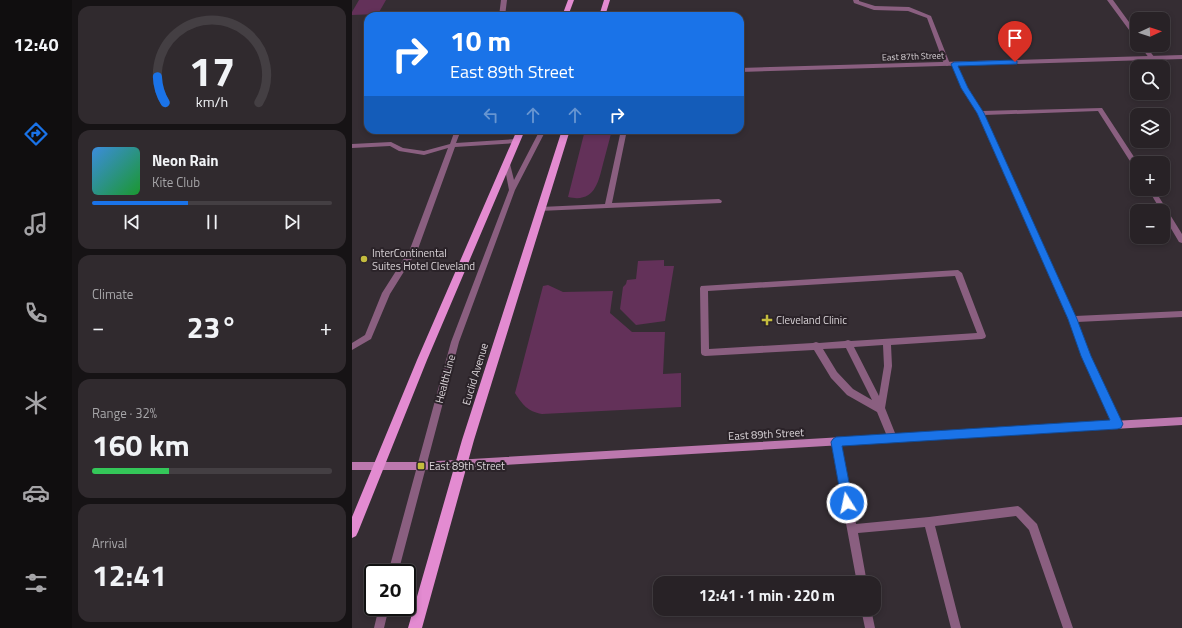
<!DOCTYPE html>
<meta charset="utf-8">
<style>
body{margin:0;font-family:"Titillium Web",sans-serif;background:#302a2e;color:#f1f3f6;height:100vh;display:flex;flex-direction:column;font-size:15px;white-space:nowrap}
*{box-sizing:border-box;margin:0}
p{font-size:13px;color:#a5a4a7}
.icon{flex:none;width:22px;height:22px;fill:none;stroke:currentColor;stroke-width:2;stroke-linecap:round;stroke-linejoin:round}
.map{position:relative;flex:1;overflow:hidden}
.details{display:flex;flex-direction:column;gap:6px;padding:6px;background:#161315;width:280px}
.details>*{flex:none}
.banner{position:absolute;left:12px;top:12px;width:380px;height:122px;border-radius:12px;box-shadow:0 2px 6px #0003,0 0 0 1px #443f43;background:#1a73e8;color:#fff;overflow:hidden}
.needle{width:26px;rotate:87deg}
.fabs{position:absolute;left:778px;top:12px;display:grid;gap:8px}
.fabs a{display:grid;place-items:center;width:40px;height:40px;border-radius:8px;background:#282226;box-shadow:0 2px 6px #0003,0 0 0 1px #443f43;font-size:20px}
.speed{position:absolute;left:12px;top:564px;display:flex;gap:8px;font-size:20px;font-weight:700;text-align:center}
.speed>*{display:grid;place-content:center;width:52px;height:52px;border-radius:50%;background:#282226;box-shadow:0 2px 6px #0003,0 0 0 1px #443f43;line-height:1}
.speed .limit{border:2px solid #111;border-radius:6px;background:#fff;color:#111}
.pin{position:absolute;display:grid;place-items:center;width:34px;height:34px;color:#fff;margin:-41px -17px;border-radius:50% 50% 50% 0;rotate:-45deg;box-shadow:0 0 4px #0007}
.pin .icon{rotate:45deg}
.me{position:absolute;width:44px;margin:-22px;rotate:350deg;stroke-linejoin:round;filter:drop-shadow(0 0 3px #0008)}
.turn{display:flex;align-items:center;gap:14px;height:84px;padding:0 20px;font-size:18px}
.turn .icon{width:52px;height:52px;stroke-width:2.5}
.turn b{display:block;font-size:28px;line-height:34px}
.lanes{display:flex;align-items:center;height:38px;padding:0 20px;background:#0003;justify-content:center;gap:20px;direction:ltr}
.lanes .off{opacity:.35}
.big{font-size:30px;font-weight:700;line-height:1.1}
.details .tile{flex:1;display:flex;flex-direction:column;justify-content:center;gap:6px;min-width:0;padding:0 14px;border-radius:12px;background:#302a2e}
.details .dial{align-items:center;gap:0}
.dial svg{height:104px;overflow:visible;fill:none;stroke:#443f43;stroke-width:7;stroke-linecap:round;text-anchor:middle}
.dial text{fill:#f1f3f6;stroke:none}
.song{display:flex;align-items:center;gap:12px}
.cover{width:48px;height:48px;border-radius:6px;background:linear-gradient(135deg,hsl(210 70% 55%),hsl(130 70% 35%))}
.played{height:4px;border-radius:2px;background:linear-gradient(90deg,#1a73e8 40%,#443f43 40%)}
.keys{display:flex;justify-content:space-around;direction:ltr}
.heat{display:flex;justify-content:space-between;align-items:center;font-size:22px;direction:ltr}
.charge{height:6px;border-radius:3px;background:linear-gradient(90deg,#34c759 32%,#443f43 0)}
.trip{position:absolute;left:301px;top:576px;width:228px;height:40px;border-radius:12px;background:#282226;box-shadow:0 2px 6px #0003,0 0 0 1px #443f43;font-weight:700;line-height:40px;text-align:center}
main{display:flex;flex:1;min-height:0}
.tab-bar{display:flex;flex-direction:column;width:72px;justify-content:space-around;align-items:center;background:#100e0f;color:#a5a4a7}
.tab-bar .icon{width:28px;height:28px}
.tab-bar .selected{color:#1a73e8}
.tab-bar b{font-size:18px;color:#f1f3f6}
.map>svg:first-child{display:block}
.green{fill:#633159}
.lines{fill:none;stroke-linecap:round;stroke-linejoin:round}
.lane{fill:#8a5f80;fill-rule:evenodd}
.street{fill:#8a5f80;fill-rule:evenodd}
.secondary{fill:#bc78ae;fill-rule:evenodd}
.primary{fill:#e38bd1;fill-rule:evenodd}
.route{fill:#1a73e8;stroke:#114b97}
.poi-dot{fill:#c4bc3e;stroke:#2b2329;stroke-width:1.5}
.labels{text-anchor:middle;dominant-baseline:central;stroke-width:4;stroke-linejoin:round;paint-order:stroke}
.far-street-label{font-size:9px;fill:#dad4d8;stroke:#2b2329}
.poi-label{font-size:11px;fill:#dad4d8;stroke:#2b2329;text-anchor:start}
.street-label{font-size:11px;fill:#dad4d8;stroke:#2b2329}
</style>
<main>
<nav class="tab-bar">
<b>12:40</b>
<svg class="icon selected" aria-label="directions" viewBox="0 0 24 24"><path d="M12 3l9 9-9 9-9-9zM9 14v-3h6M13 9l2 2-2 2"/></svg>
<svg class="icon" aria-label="music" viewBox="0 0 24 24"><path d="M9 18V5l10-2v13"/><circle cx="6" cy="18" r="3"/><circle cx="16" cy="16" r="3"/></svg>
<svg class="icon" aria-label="phone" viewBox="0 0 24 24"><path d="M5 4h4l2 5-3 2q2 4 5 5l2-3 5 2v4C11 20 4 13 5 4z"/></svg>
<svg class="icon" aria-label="climate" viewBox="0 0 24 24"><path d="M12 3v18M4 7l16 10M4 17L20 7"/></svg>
<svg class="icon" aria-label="car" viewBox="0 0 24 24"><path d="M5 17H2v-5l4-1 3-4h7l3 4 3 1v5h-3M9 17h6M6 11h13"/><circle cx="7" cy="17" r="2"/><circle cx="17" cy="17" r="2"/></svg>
<svg class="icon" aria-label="filters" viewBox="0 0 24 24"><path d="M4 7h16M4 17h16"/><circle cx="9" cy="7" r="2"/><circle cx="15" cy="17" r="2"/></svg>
</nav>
<section class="details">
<div class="tile dial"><svg viewBox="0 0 100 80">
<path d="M14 69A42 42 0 1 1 86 69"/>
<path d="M14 69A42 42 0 0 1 8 49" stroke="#1a73e8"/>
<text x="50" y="56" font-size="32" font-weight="700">17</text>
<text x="50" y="72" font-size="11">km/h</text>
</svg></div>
<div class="tile">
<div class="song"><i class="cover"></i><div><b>Neon Rain</b><p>Kite Club</p></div></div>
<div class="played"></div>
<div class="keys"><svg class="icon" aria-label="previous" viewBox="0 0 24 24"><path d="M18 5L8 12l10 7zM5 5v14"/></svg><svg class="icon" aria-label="pause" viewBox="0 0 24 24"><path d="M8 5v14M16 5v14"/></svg><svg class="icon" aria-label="next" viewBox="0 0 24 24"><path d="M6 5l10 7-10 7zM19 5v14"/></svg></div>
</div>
<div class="tile"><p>Climate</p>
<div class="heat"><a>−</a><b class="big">23°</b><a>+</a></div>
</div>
<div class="tile"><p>Range · 32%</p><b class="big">160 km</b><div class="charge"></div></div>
<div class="tile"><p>Arrival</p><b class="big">12:41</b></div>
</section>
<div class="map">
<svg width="830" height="628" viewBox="0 0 830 628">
<rect width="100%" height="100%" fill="#352d33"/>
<!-- green -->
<path class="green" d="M7 0H34L26 14 0 15V12Z
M233 130H260C257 141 254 153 251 164 246 184 242 203 216 197Z
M312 260V266H322L313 321 284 325 268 309 271 287 274 284 275 280 284 279 286 261Z
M196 285 211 292 261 291 258 313 280 332H313L311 374 329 373V407L190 414C175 411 171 405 163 393L191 286Z"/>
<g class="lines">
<!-- lane -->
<path class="lane" d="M149 0H155L153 16H147Z
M501 0H507V1L523 6 557 7 579 16 598 64 595 66 592 64 575 18 556 11 522 10 502 3Z
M755 0H761L785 33V39L783 38Z
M787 45H793L803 58 802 59H798Z
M602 62 605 64 616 88 630 111 750 108 786 163 785 169H783L746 111 632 115 723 316 830 311V317L725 322 738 356 770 425 768 428 765 429 762 428 760 425 730 356 716 319 625 113 610 88 599 64Z
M103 130H109L104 143 165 139 168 141 165 143 103 147 66 249 38 294 19 339 0 350V343L13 335 30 293 58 249 96 148 72 155 47 151 38 146 0 148V144L39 142 51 148 72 151 98 144Z
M188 130H194L163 190 107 342 46 573H36L99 342 157 190 152 164 155 162 158 164 162 180Z
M269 130H275L260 203 367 199 370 201 369 203 187 211 185 209 189 207 253 204Z
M796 189H802L830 234V243L827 242 811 215V211H809Z
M606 270 610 273 634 336 633 338 630 339 539 345 540 366 533 408 545 438 543 441 540 442 537 441 525 412 495 395 479 378 462 350 353 356 350 355 349 353 348 288 349 286ZM603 276 625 333 499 341 496 340 493 341 467 343 464 342 461 343 357 349 356 291ZM531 345 532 366 527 396 502 347ZM494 348 520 400 501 389 485 372 471 349Z
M484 438 487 439 489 442 504 524 577 517 666 506 669 508 685 524 721 628H711L677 530 664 516 583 526 609 628H599L573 527 506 533 515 583H505L479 442 481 439Z
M27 607H37L32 628H22Z
M509 609H519L523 628H513Z"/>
<!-- street -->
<path class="street" d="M830 55V59L388 72V68Z"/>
<!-- secondary -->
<path class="secondary" d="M830 417V425L69 470H0V462H69Z"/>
<!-- primary -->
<path class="primary" d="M216 0H222L216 16H210Z
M252 0H258L253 16H247Z
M165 130H173L75 360 6 532 4 536 0 538V517L65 360Z
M210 130H218L122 440 70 628H56L110 440Z"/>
</g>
<!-- route -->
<path class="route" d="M663 60 665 61V64L606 66 616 88 632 113 725 319 739 356 771 424 769 428 765 429 490 446 501 503 499 507 495 508 491 507 490 503 479 442 481 439 484 437 758 420 729 356 716 319 625 113 609 88 599 64 602 62Z"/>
<!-- markers -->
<g class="poi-dot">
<circle cx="12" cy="259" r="4"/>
<path d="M413 314h4v4h4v4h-4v4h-4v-4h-4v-4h4z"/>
<rect x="65" y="462" width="8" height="8" rx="2"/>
</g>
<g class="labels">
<!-- far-street labels -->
<g class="far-street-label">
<text transform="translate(561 56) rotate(-2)">East 87th Street</text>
</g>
<!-- poi labels -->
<g class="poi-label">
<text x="20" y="253">InterContinental<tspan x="20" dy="13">Suites Hotel Cleveland</tspan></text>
<text x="424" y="320">Cleveland Clinic</text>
<text x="77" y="466">East 89th Street</text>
</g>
<!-- street labels -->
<g class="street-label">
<text transform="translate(123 374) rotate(-73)">Euclid Avenue</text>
<text transform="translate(93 379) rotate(-75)">HealthLine</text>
<text transform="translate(414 434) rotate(-3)">East 89th Street</text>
</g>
</g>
</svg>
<div class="fabs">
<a><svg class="needle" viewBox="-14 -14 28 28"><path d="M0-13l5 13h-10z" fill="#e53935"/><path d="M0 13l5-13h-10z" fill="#a5a4a7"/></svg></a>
<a><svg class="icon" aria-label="search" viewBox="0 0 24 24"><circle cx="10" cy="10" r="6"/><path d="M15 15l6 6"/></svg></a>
<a><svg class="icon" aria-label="layers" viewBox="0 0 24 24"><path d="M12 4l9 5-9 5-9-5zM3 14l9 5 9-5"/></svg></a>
<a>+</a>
<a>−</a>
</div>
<div class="speed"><div class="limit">20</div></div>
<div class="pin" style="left:663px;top:62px;background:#d93025"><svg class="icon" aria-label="arrive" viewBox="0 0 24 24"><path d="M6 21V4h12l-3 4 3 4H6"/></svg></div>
<svg class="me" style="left:495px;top:503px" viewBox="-20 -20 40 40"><circle r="17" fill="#1a73e8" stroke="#fff" stroke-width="3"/><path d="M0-11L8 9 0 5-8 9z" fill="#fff"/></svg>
<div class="trip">12:41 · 1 min · 220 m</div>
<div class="banner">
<div class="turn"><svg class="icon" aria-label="right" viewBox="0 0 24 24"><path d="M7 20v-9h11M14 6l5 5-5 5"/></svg><div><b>10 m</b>East 89th Street</div></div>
<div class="lanes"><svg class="icon off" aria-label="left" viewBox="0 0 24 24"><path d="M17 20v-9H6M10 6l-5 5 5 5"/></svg><svg class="icon off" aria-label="ahead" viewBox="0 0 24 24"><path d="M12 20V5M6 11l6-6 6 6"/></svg><svg class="icon off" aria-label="ahead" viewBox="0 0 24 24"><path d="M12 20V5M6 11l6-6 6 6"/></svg><svg class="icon" aria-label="right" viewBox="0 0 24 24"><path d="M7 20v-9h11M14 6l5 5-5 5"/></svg></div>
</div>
</div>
</main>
